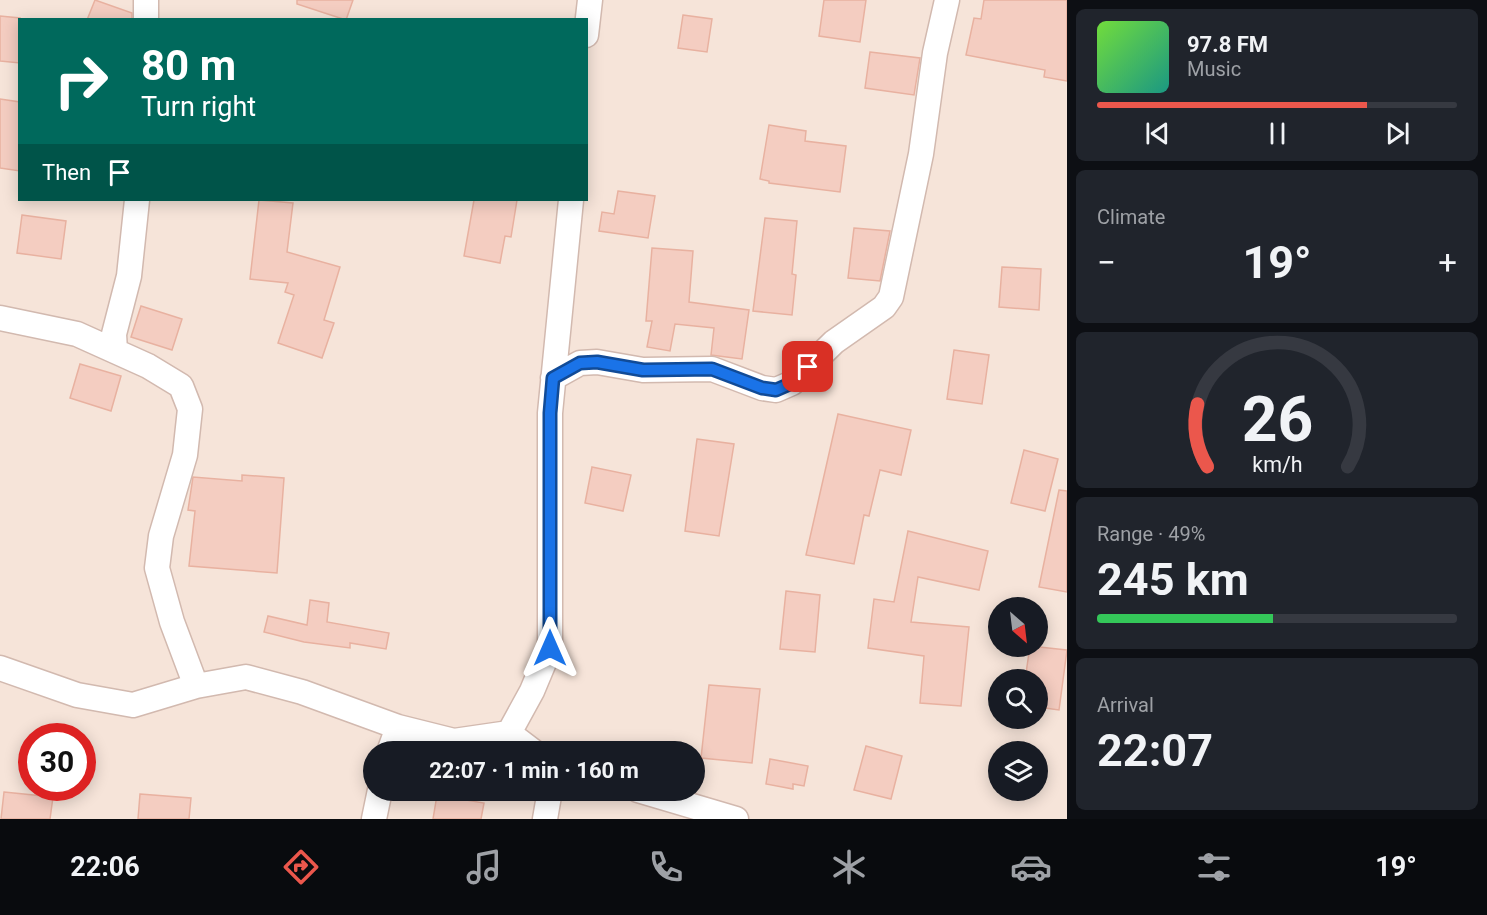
<!DOCTYPE html>
<meta charset="utf-8">
<style>
body{margin:0;font-family:Roboto,sans-serif;background:#20242c;color:#f1f3f6;height:100vh;display:flex;flex-direction:column;font-size:22px;white-space:nowrap}
*{box-sizing:border-box;margin:0}
p{font-size:20px;color:#9ea1a6}
.icon{flex:none;width:33px;height:33px;fill:none;stroke:currentColor;stroke-width:2;stroke-linecap:round;stroke-linejoin:round}
.map{position:relative;flex:1;overflow:hidden}
.panel{display:flex;flex-direction:column;gap:9px;padding:9px;background:#0d0f14;width:420px}
.panel>*{flex:none}
.top-card{position:absolute;left:18px;top:18px;width:570px;height:183px;border-radius:0px;box-shadow:0 3px 15px #0003;background:#00695c;color:#fff;overflow:hidden}
.needle{width:39px;rotate:152deg}
.buttons{position:absolute;left:988px;top:597px;display:grid;gap:12px}
.buttons a{display:grid;place-items:center;width:60px;height:60px;border-radius:50%;background:#171b24;box-shadow:0 3px 15px #0003;font-size:30px}
.speed{position:absolute;left:18px;top:723px;display:flex;gap:12px;font-size:30px;font-weight:700;text-align:center}
.speed>*{display:grid;place-content:center;width:78px;height:78px;border-radius:50%;background:#171b24;box-shadow:0 3px 15px #0003;line-height:1}
.speed .limit{border:9px solid #d22;background:#fff;color:#111}
.pin{position:absolute;display:grid;place-items:center;width:51px;height:51px;color:#fff;margin:-26px;border-radius:12px;box-shadow:0 3px 9px #0006}
.me{position:absolute;width:66px;margin:-33px;rotate:0deg;stroke-linejoin:round;filter:drop-shadow(0 0 4px #0008)}
.turn{display:flex;align-items:center;gap:21px;height:126px;padding:0 24px;font-size:27px}
.turn .icon{width:78px;height:78px;stroke-width:2.5}
.turn b{display:block;font-size:42px;line-height:51px}
.then{display:flex;align-items:center;height:57px;padding:0 24px;background:#0003;gap:12px;font-size:22px}
.big{font-size:45px;font-weight:700;line-height:1.1}
.panel .card{flex:1;display:flex;flex-direction:column;justify-content:center;gap:9px;min-width:0;padding:0 21px;border-radius:9px;background:#20242c}
.panel .dial{align-items:center;gap:0}
.dial svg{height:156px;overflow:visible;fill:none;stroke:#363941;stroke-width:7;stroke-linecap:round;text-anchor:middle}
.dial text{fill:#f1f3f6;stroke:none}
.song{display:flex;align-items:center;gap:18px}
.cover{width:72px;height:72px;border-radius:9px;background:linear-gradient(135deg,hsl(100 70% 55%),hsl(170 70% 35%))}
.played{height:6px;border-radius:3px;background:linear-gradient(90deg,#eb574c 75%,#363941 75%)}
.keys{display:flex;justify-content:space-around;direction:ltr}
.heat{display:flex;justify-content:space-between;align-items:center;font-size:33px;direction:ltr}
.charge{height:9px;border-radius:4px;background:linear-gradient(90deg,#34c759 49%,#363941 0)}
.trip{position:absolute;left:363px;top:741px;width:342px;height:60px;border-radius:30px;background:#171b24;box-shadow:0 3px 15px #0003;font-weight:700;line-height:60px;text-align:center}
.menu{display:flex;height:96px;justify-content:space-around;align-items:center;background:#090b0e;color:#9ea1a6}
.menu .icon{width:42px;height:42px}
.menu .selected{color:#eb574c}
.menu b{font-size:27px;color:#f1f3f6}
main{display:flex;flex:1;min-height:0}
.map>svg:first-child{display:block}
.residential{fill:#f6e4d9;fill-rule:evenodd}
.building{fill:#f4cdc1;stroke:#e8b1a0;stroke-width:1.5}
.lines{fill:none;stroke-linecap:round;stroke-linejoin:round}
.minor-casing{stroke:#d2b9af;stroke-width:27}
.minor{stroke:#fff;stroke-width:24}
.route-casing{stroke:#114b97;stroke-width:15}
.route{stroke:#1a73e8;stroke-width:10}
</style>
<main>
<div class="map">
<svg width="1067" height="819" viewBox="0 0 1067 819">
<rect width="100%" height="100%" fill="#fdf3eb"/>
<!-- residential -->
<path class="residential" d="M0 0H1067V819H0ZM20 20H586V200H20ZM999 608H1038V646H999ZM999 680H1038V718H999ZM32 736H82V788H32ZM374 752H694V790H374ZM999 752H1038V790H999Z"/>
<!-- building -->
<path class="building" d="M95 0 132 13V20H87Z
M297 0H353L346 20 297 4Z
M824 0H866L860 42 819 36Z
M984 0H1067V81L1044 77 1045 70 966 55 974 18 981 19Z
M683 15 712 19 707 52 678 48Z
M0 16 20 18V63L0 61Z
M870 52 920 58 914 95 865 88Z
M0 99 20 102V171L0 168Z
M769 125 806 131 805 141 846 146 840 192 769 183V181L760 179Z
M618 191 655 196 648 238 599 231 602 212 614 214Z
M259 200 293 203 287 252 340 267 324 320 334 323 322 358 278 343 294 295 285 292 288 283 250 279Z
M474 200H517L511 237 505 236 500 263 464 256Z
M22 215 66 221 61 259 17 253Z
M765 218 797 221 792 274 796 275 792 315 753 311Z
M854 228 890 231 880 281 848 278Z
M652 248 693 251 689 302 749 310 742 359 711 355 714 328 675 324 670 351 647 347 652 321H646Z
M1002 267 1041 269 1039 310 999 307Z
M141 306 182 319 172 350 131 337Z
M954 350 989 355 982 404 947 399Z
M80 364 121 376 111 411 70 398Z
M838 414 911 430 901 475 880 470 869 516 864 515 854 564 806 555Z
M697 439 734 444 719 536 685 531Z
M1024 450 1058 459 1045 511 1011 503Z
M592 467 631 475 623 511 585 503Z
M242 475 284 478 277 573 189 566 195 511 188 510 193 477 242 481Z
M1059 490 1067 491V592L1039 587Z
M908 531 988 551 979 590 918 577 911 622 969 627 961 706 920 703 924 656 868 648 874 599 894 602Z
M786 591 820 595 815 652 780 649Z
M310 600 329 603 327 622 389 633 386 649 350 643V648L304 642 264 632 268 616 307 625Z
M1030 646 1067 650 1059 710 1038 707V680H1025Z
M709 685 760 689 752 763 701 758Z
M866 746 902 756 891 799 854 790Z
M770 759 808 766 804 786 793 784V789L766 784Z
M4 792 53 797 50 819H1Z
M140 794 191 798 189 819H138Z
M437 795 484 803 481 819H433Z"/>
<g class="lines">
<defs>
<path id="minor" d="M146 0V20
M586 35 590 0
M0 318 77 334 148 366 181 386 190 409 185 455 161 536 157 568 172 622 196 686
M115 351 114 334 129 276 137 200
M553 378 580 363 597 362 643 370 712 369 762 388 776 390 792 383 834 342 884 307 891 297 921 154 935 53 947 0
M0 668 77 695 133 705 196 686 246 677 302 692 398 727 454 741 509 733 534 752
M509 733 532 691 550 648V413L571 200
M389 752 398 727
M638 790 736 819
M374 819 380 790
M545 819 550 790"/>
</defs>
<!-- minor casing -->
<use href="#minor" class="minor-casing"/>
<!-- minor -->
<use href="#minor" class="minor"/>
</g>
<g class="lines">
<defs>
<path id="route" d="M550 648V413L553 378 580 363 597 362 643 370 712 369 762 388 776 390 792 383 808 367"/>
</defs>
<!-- route casing -->
<use href="#route" class="route-casing"/>
<!-- route -->
<use href="#route" class="route"/>
</g>
</svg>
<div class="buttons">
<a><svg class="needle" viewBox="-14 -14 28 28"><path d="M0-13l5 13h-10z" fill="#e53935"/><path d="M0 13l5-13h-10z" fill="#9ea1a6"/></svg></a>
<a><svg class="icon" aria-label="search" viewBox="0 0 24 24"><circle cx="10" cy="10" r="6"/><path d="M15 15l6 6"/></svg></a>
<a><svg class="icon" aria-label="layers" viewBox="0 0 24 24"><path d="M12 4l9 5-9 5-9-5zM3 14l9 5 9-5"/></svg></a>
</div>
<div class="speed"><div class="limit">30</div></div>
<div class="pin" style="left:808px;top:367px;background:#d93025"><svg class="icon" aria-label="arrive" viewBox="0 0 24 24"><path d="M6 21V4h12l-3 4 3 4H6"/></svg></div>
<svg class="me" style="left:550px;top:648px" viewBox="-20 -20 40 40"><path d="M0-17L14 15 0 8-14 15z" fill="#1a73e8" stroke="#fff" stroke-width="4"/></svg>
<div class="trip">22:07 · 1 min · 160 m</div>
<div class="top-card">
<div class="turn"><svg class="icon" aria-label="right" viewBox="0 0 24 24"><path d="M7 20v-9h11M14 6l5 5-5 5"/></svg><div><b>80 m</b>Turn right</div></div>
<div class="then">Then<svg class="icon" aria-label="arrive" viewBox="0 0 24 24"><path d="M6 21V4h12l-3 4 3 4H6"/></svg></div>
</div>
</div>
<section class="panel">
<div class="card">
<div class="song"><i class="cover"></i><div><b>97.8 FM</b><p>Music</p></div></div>
<div class="played"></div>
<div class="keys"><svg class="icon" aria-label="previous" viewBox="0 0 24 24"><path d="M18 5L8 12l10 7zM5 5v14"/></svg><svg class="icon" aria-label="pause" viewBox="0 0 24 24"><path d="M8 5v14M16 5v14"/></svg><svg class="icon" aria-label="next" viewBox="0 0 24 24"><path d="M6 5l10 7-10 7zM19 5v14"/></svg></div>
</div>
<div class="card"><p>Climate</p>
<div class="heat"><a>−</a><b class="big">19°</b><a>+</a></div>
</div>
<div class="card dial"><svg viewBox="0 0 100 80">
<path d="M14 69A42 42 0 1 1 86 69"/>
<path d="M14 69A42 42 0 0 1 9 37" stroke="#eb574c"/>
<text x="50" y="56" font-size="32" font-weight="700">26</text>
<text x="50" y="72" font-size="11">km/h</text>
</svg></div>
<div class="card"><p>Range · 49%</p><b class="big">245 km</b><div class="charge"></div></div>
<div class="card"><p>Arrival</p><b class="big">22:07</b></div>
</section>
</main>
<nav class="menu">
<b>22:06</b>
<svg class="icon selected" aria-label="directions" viewBox="0 0 24 24"><path d="M12 3l9 9-9 9-9-9zM9 14v-3h6M13 9l2 2-2 2"/></svg>
<svg class="icon" aria-label="music" viewBox="0 0 24 24"><path d="M9 18V5l10-2v13"/><circle cx="6" cy="18" r="3"/><circle cx="16" cy="16" r="3"/></svg>
<svg class="icon" aria-label="phone" viewBox="0 0 24 24"><path d="M5 4h4l2 5-3 2q2 4 5 5l2-3 5 2v4C11 20 4 13 5 4z"/></svg>
<svg class="icon" aria-label="climate" viewBox="0 0 24 24"><path d="M12 3v18M4 7l16 10M4 17L20 7"/></svg>
<svg class="icon" aria-label="car" viewBox="0 0 24 24"><path d="M5 17H2v-5l4-1 3-4h7l3 4 3 1v5h-3M9 17h6M6 11h13"/><circle cx="7" cy="17" r="2"/><circle cx="17" cy="17" r="2"/></svg>
<svg class="icon" aria-label="filters" viewBox="0 0 24 24"><path d="M4 7h16M4 17h16"/><circle cx="9" cy="7" r="2"/><circle cx="15" cy="17" r="2"/></svg>
<b>19°</b>
</nav>
